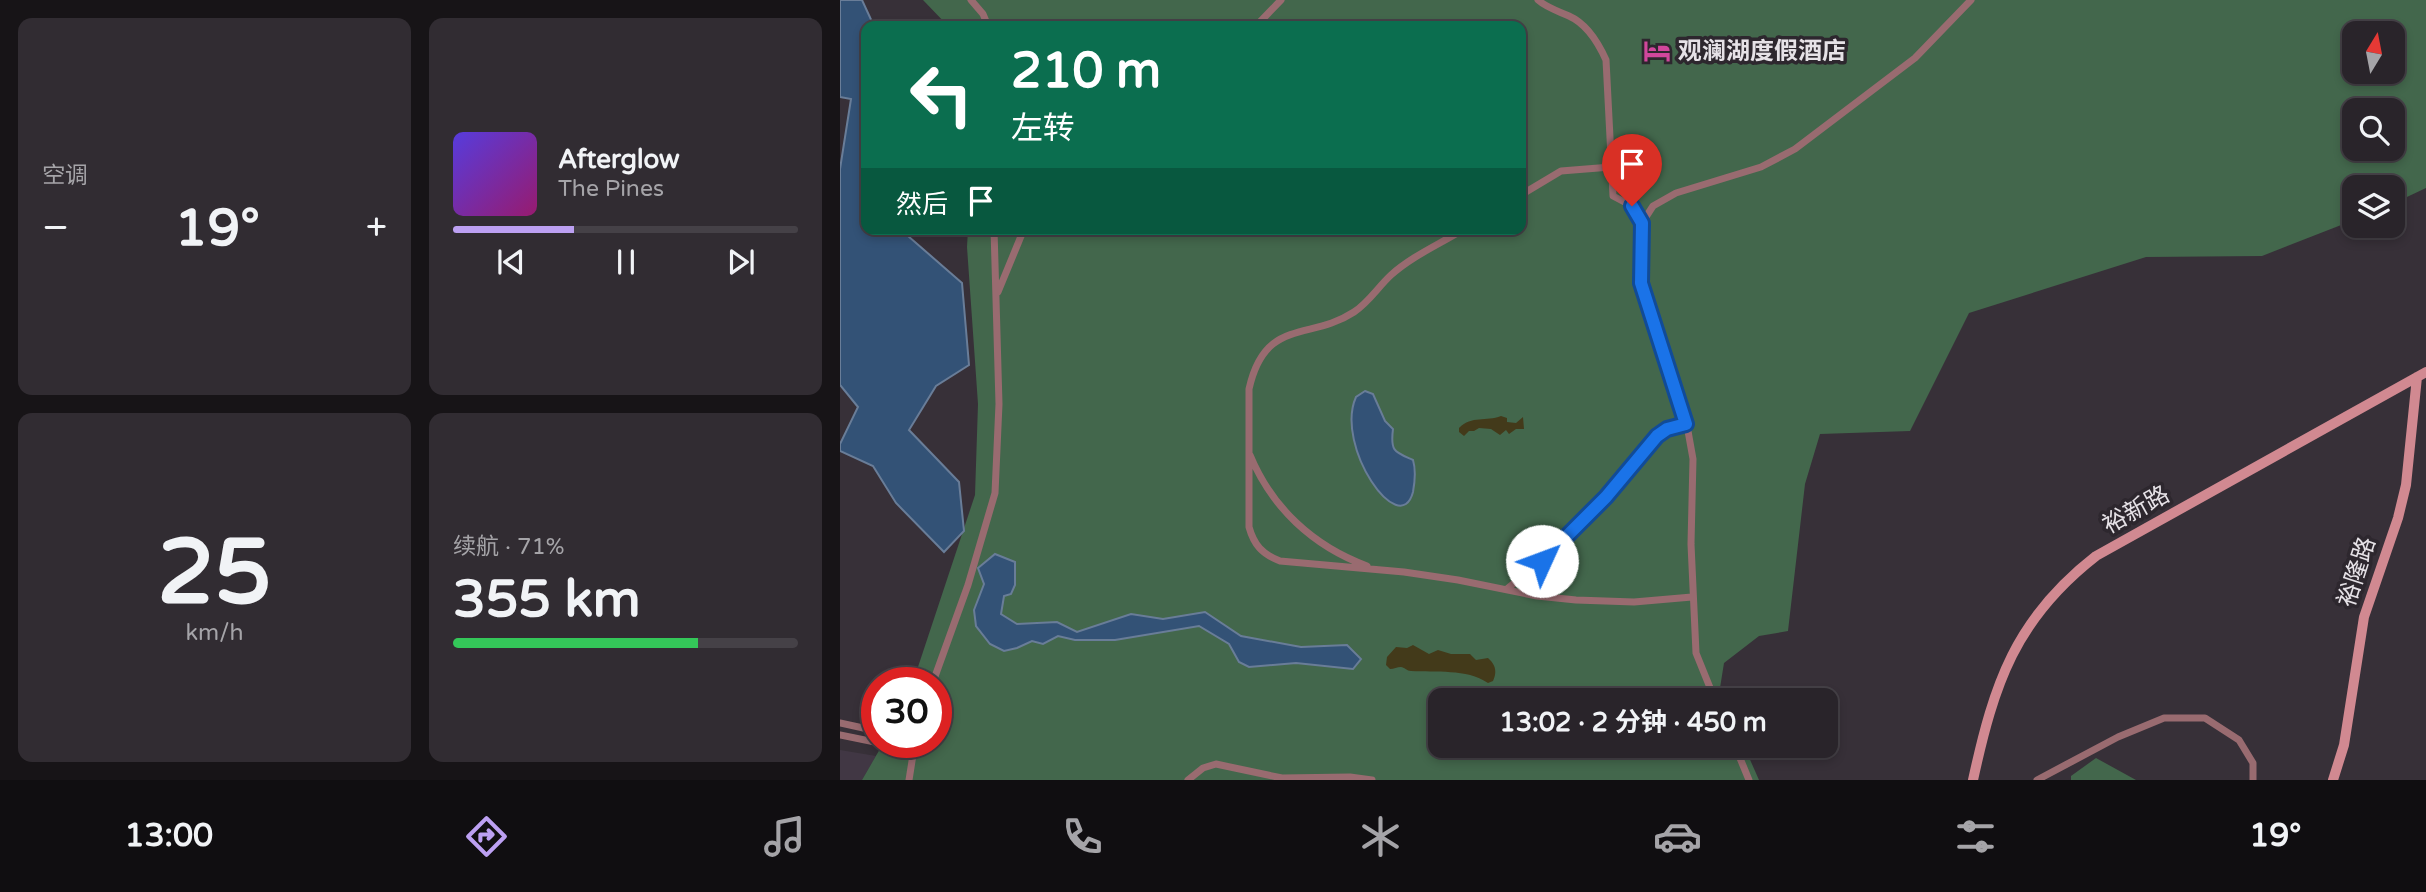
<!DOCTYPE html>
<html lang="zh">
<meta charset="utf-8">
<style>
body{margin:0;font-family:"Varela Round","Noto Sans SC",sans-serif;background:#312c32;color:#f1f3f6;height:100vh;display:flex;flex-direction:column;font-size:26px;white-space:nowrap}
*{box-sizing:border-box;margin:0}
p{font-size:23px;color:#a5a4a8}
.icon{flex:none;width:38px;height:38px;fill:none;stroke:currentColor;stroke-width:2;stroke-linecap:round;stroke-linejoin:round}
.map{position:relative;flex:1;overflow:hidden}
.panel{display:flex;flex-direction:column;gap:18px;padding:18px;background:#171417;width:840px}
.panel>*{flex:none}
.guide{position:absolute;left:21px;top:21px;width:665px;height:214px;border-radius:14px;box-shadow:0 4px 10px #0003,0 0 0 2px #454147;background:#0b6e4f;color:#fff;overflow:hidden}
.needle{width:46px;rotate:10deg}
.fabs{position:absolute;left:1502px;top:21px;display:grid;gap:14px}
.fabs a{display:grid;place-items:center;width:63px;height:63px;border-radius:14px;background:#29242a;box-shadow:0 4px 10px #0003,0 0 0 2px #454147;font-size:35px}
.speed{position:absolute;left:21px;top:667px;display:flex;gap:14px;font-size:35px;font-weight:700;text-align:center}
.speed>*{display:grid;place-content:center;width:91px;height:91px;border-radius:50%;background:#29242a;box-shadow:0 4px 10px #0003,0 0 0 2px #454147;line-height:1}
.speed .limit{border:10px solid #d22;background:#fff;color:#111}
.pin{position:absolute;display:grid;place-items:center;width:60px;height:60px;color:#fff;margin:-72px -30px;border-radius:50% 50% 50% 0;rotate:-45deg;box-shadow:0 0 7px #0007}
.pin .icon{rotate:45deg}
.me{position:absolute;width:77px;margin:-38px;rotate:47deg;stroke-linejoin:round;filter:drop-shadow(0 0 5px #0008)}
.turn{display:flex;align-items:center;gap:24px;height:147px;padding:0 35px;font-size:32px}
.turn .icon{width:91px;height:91px;stroke-width:2.5}
.turn b{display:block;font-size:49px;line-height:60px}
.then{display:flex;align-items:center;height:66px;padding:0 35px;background:#0003;gap:14px;font-size:26px}
.big{font-size:52px;font-weight:700;line-height:1.1}
.panel .widget{flex:1;display:flex;flex-direction:column;justify-content:center;gap:10px;min-width:0;padding:0 24px;border-radius:14px;background:#312c32}
.panel .dial{align-items:center;gap:0}
.dial b{font-size:91px;line-height:1}
.song{display:flex;align-items:center;gap:21px}
.cover{width:84px;height:84px;border-radius:10px;background:linear-gradient(135deg,hsl(250 70% 55%),hsl(320 70% 35%))}
.played{height:7px;border-radius:4px;background:linear-gradient(90deg,#bca0f2 35%,#454147 35%)}
.keys{display:flex;justify-content:space-around;direction:ltr}
.heat{display:flex;justify-content:space-between;align-items:center;font-size:38px;direction:ltr}
.charge{height:10px;border-radius:5px;background:linear-gradient(90deg,#34c759 71%,#454147 0)}
.panel .tiles{flex:1;display:grid;gap:18px;grid-template-columns:repeat(2,1fr)}
.trip{position:absolute;left:588px;top:688px;width:410px;height:70px;border-radius:14px;background:#29242a;box-shadow:0 4px 10px #0003,0 0 0 2px #454147;font-weight:700;line-height:70px;text-align:center}
.tabs{display:flex;height:112px;justify-content:space-around;align-items:center;background:#100e11;color:#a5a4a8}
.tabs .icon{width:49px;height:49px}
.tabs .selected{color:#bca0f2}
.tabs b{font-size:32px;color:#f1f3f6}
main{display:flex;flex:1;min-height:0}
.map>svg:first-child{display:block}
.built{fill:#413744}
.green{fill:#43674c;fill-rule:evenodd}
.sand{fill:#433a1a}
.water{fill:#335276;stroke:#697d98;stroke-width:2}
.lines{fill:none;stroke-linecap:round;stroke-linejoin:round}
.street{stroke:#996b70;stroke-width:7}
.secondary{stroke:#d18991;stroke-width:10}
.route-casing{stroke:#114b97;stroke-width:18}
.route{stroke:#1a73e8;stroke-width:12}
.labels{text-anchor:middle;dominant-baseline:central;stroke-width:7;stroke-linejoin:round;paint-order:stroke}
.poi-label{font-size:24px;font-weight:bold;fill:#e6e2e7;stroke:#2d272e;text-anchor:start}
.street-label{font-size:24px;fill:#e6e2e7;stroke:#2d272e}
</style>
<main>
<section class="panel">
<div class="tiles">
<div class="widget"><p>空调</p>
<div class="heat"><a>−</a><b class="big">19°</b><a>+</a></div>
</div>
<div class="widget">
<div class="song"><i class="cover"></i><div><b>Afterglow</b><p>The Pines</p></div></div>
<div class="played"></div>
<div class="keys"><svg class="icon" aria-label="previous" viewBox="0 0 24 24"><path d="M18 5L8 12l10 7zM5 5v14"/></svg><svg class="icon" aria-label="pause" viewBox="0 0 24 24"><path d="M8 5v14M16 5v14"/></svg><svg class="icon" aria-label="next" viewBox="0 0 24 24"><path d="M6 5l10 7-10 7zM19 5v14"/></svg></div>
</div>
<div class="widget dial"><b>25</b><p>km/h</p></div>
<div class="widget"><p>续航 · 71%</p><b class="big">355 km</b><div class="charge"></div></div>
</div>
</section>
<div class="map">
<svg width="1586" height="780" viewBox="0 0 1586 780">
<rect width="100%" height="100%" fill="#373038"/>
<!-- built -->
<path class="built" d="M0 750 36 756 22 780H0Z"/>
<!-- green -->
<path class="green" d="M83 0H1586V188L1552 204V187H1514V220L1422 256 1306 257 1129 313 1070 431 980 434 965 484 948 631 919 636 884 663 880 688 885 700H600V746H904L919 780H22L44 742H96V682H73L135 495 138 404 127 247 128 229H681V26H108ZM1514 33H1552V72H1514ZM1514 110H1552V149H1514Z
M1256 758 1296 780H1231V776Z"/>
<!-- sand -->
<path class="sand" d="M661 416 667 418V422L676 423 683 417 684 429H676L669 434 666 430 660 435 651 429 639 428 634 431H629L624 436 619 432V428C632 415 646 422 661 416Z
M573 645 589 654 598 650 611 654H630L636 660 648 658C656 665 657 672 653 681L648 683C626 668 596 673 571 671 567 671 564 667 561 667 557 667 554 669 550 669L546 665 547 657 556 647 567 648Z"/>
<!-- water -->
<path class="water" d="M0 0H22L34 26H26V229H67L68 236 122 283 129 365 96 386 69 430 119 482 124 531 104 552 56 503 33 466 0 451V444L18 407 0 385V169L11 99 0 97Z
M525 391 533 394 545 421 553 429C550 452 555 452 573 460 576 470 575 481 573 492 560 541 494 446 516 397Z
M155 554 175 562V585L171 594 164 596 161 614 177 624 217 622 237 632 291 614 323 619 365 612 401 636 461 647 507 645 521 659 513 669 456 663 409 667 399 662 389 644 359 626 275 640H235L218 636 203 644 192 641 177 648 164 651 150 644 136 626 134 610 144 584 138 568Z"/>
<g class="lines">
<!-- street -->
<path class="street" d="M131 0 143 14 148 26
M698 0C707 8 718 11 729 16 747 24 758 42 766 60L773 196 792 206 802 223
M416 26 441 0
M681 195 721 171 771 167
M624 229C600 244 572 256 551 275 538 287 529 302 514 312 470 341 425 317 409 389V527C414 545 422 554 440 561L564 572 618 580 697 596 736 600 794 602 852 597
M158 292 184 229
M410 455C432 508 473 546 527 566
M667 589 701 561 750 514 817 436 833 426 846 424
M93 682 128 585 155 493 159 404 154 229
M875 700 856 653 851 544 853 459 848 431 801 283 802 223 813 206 836 193 921 167 955 149 1075 58 1131 0
M0 723 37 731
M0 735 74 750
M895 746 909 780
M69 780 75 742
M348 780 363 768 376 764 442 778 510 777 532 780
M1197 780 1278 737 1324 718H1365L1399 740 1413 763V780"/>
<!-- secondary -->
<path class="secondary" d="M1133 780C1154 684 1175 619 1256 556L1586 372
M1493 780 1504 745 1524 617 1558 518 1566 485 1577 377"/>
</g>
<g class="lines">
<defs>
<path id="route" d="M702 561 766 497 817 436 827 429 846 424 801 283 802 223 792 206"/>
</defs>
<!-- route casing -->
<use href="#route" class="route-casing"/>
<!-- route -->
<use href="#route" class="route"/>
</g>
<!-- icons -->
<defs>
<symbol id="hotel-bare" viewBox="-9 -9 18 18"><path d="M-6-4.5h1.5V1H6V5H4.5V3h-9V5H-6ZM-4 0a1.8 1.8 0 1 1 3.6 0ZM.5 0V-2.5h3Q6-2.5 6 0Z" fill="#d1479c" stroke="#2d272e" stroke-width="2.5" paint-order="stroke"/></symbol>
</defs>
<g fill-rule="evenodd">
<use href="#hotel-bare" x="798" y="32" width="38" height="38"/>
</g>
<g class="labels">
<!-- poi labels -->
<g class="poi-label">
<text x="838" y="51">观澜湖度假酒店</text>
</g>
<!-- street labels -->
<g class="street-label">
<text transform="translate(1296 510) rotate(-29)">裕新路</text>
<text transform="translate(1517 572) rotate(-72)">裕隆路</text>
</g>
</g>
</svg>
<div class="fabs">
<a><svg class="needle" viewBox="-14 -14 28 28"><path d="M0-13l5 13h-10z" fill="#e53935"/><path d="M0 13l5-13h-10z" fill="#a5a4a8"/></svg></a>
<a><svg class="icon" aria-label="search" viewBox="0 0 24 24"><circle cx="10" cy="10" r="6"/><path d="M15 15l6 6"/></svg></a>
<a><svg class="icon" aria-label="layers" viewBox="0 0 24 24"><path d="M12 4l9 5-9 5-9-5zM3 14l9 5 9-5"/></svg></a>
</div>
<div class="speed"><div class="limit">30</div></div>
<div class="pin" style="left:792px;top:206px;background:#d93025"><svg class="icon" aria-label="arrive" viewBox="0 0 24 24"><path d="M6 21V4h12l-3 4 3 4H6"/></svg></div>
<svg class="me" style="left:702px;top:561px" viewBox="-20 -20 40 40"><circle r="19" fill="#fff"/><path d="M0-13L10 11 0 6-10 11z" fill="#1a73e8"/></svg>
<div class="trip">13:02 · 2 分钟 · 450 m</div>
<div class="guide">
<div class="turn"><svg class="icon" aria-label="left" viewBox="0 0 24 24"><path d="M17 20v-9H6M10 6l-5 5 5 5"/></svg><div><b>210 m</b>左转</div></div>
<div class="then">然后<svg class="icon" aria-label="arrive" viewBox="0 0 24 24"><path d="M6 21V4h12l-3 4 3 4H6"/></svg></div>
</div>
</div>
</main>
<nav class="tabs">
<b>13:00</b>
<svg class="icon selected" aria-label="directions" viewBox="0 0 24 24"><path d="M12 3l9 9-9 9-9-9zM9 14v-3h6M13 9l2 2-2 2"/></svg>
<svg class="icon" aria-label="music" viewBox="0 0 24 24"><path d="M9 18V5l10-2v13"/><circle cx="6" cy="18" r="3"/><circle cx="16" cy="16" r="3"/></svg>
<svg class="icon" aria-label="phone" viewBox="0 0 24 24"><path d="M5 4h4l2 5-3 2q2 4 5 5l2-3 5 2v4C11 20 4 13 5 4z"/></svg>
<svg class="icon" aria-label="climate" viewBox="0 0 24 24"><path d="M12 3v18M4 7l16 10M4 17L20 7"/></svg>
<svg class="icon" aria-label="car" viewBox="0 0 24 24"><path d="M5 17H2v-5l4-1 3-4h7l3 4 3 1v5h-3M9 17h6M6 11h13"/><circle cx="7" cy="17" r="2"/><circle cx="17" cy="17" r="2"/></svg>
<svg class="icon" aria-label="filters" viewBox="0 0 24 24"><path d="M4 7h16M4 17h16"/><circle cx="9" cy="7" r="2"/><circle cx="15" cy="17" r="2"/></svg>
<b>19°</b>
</nav>
